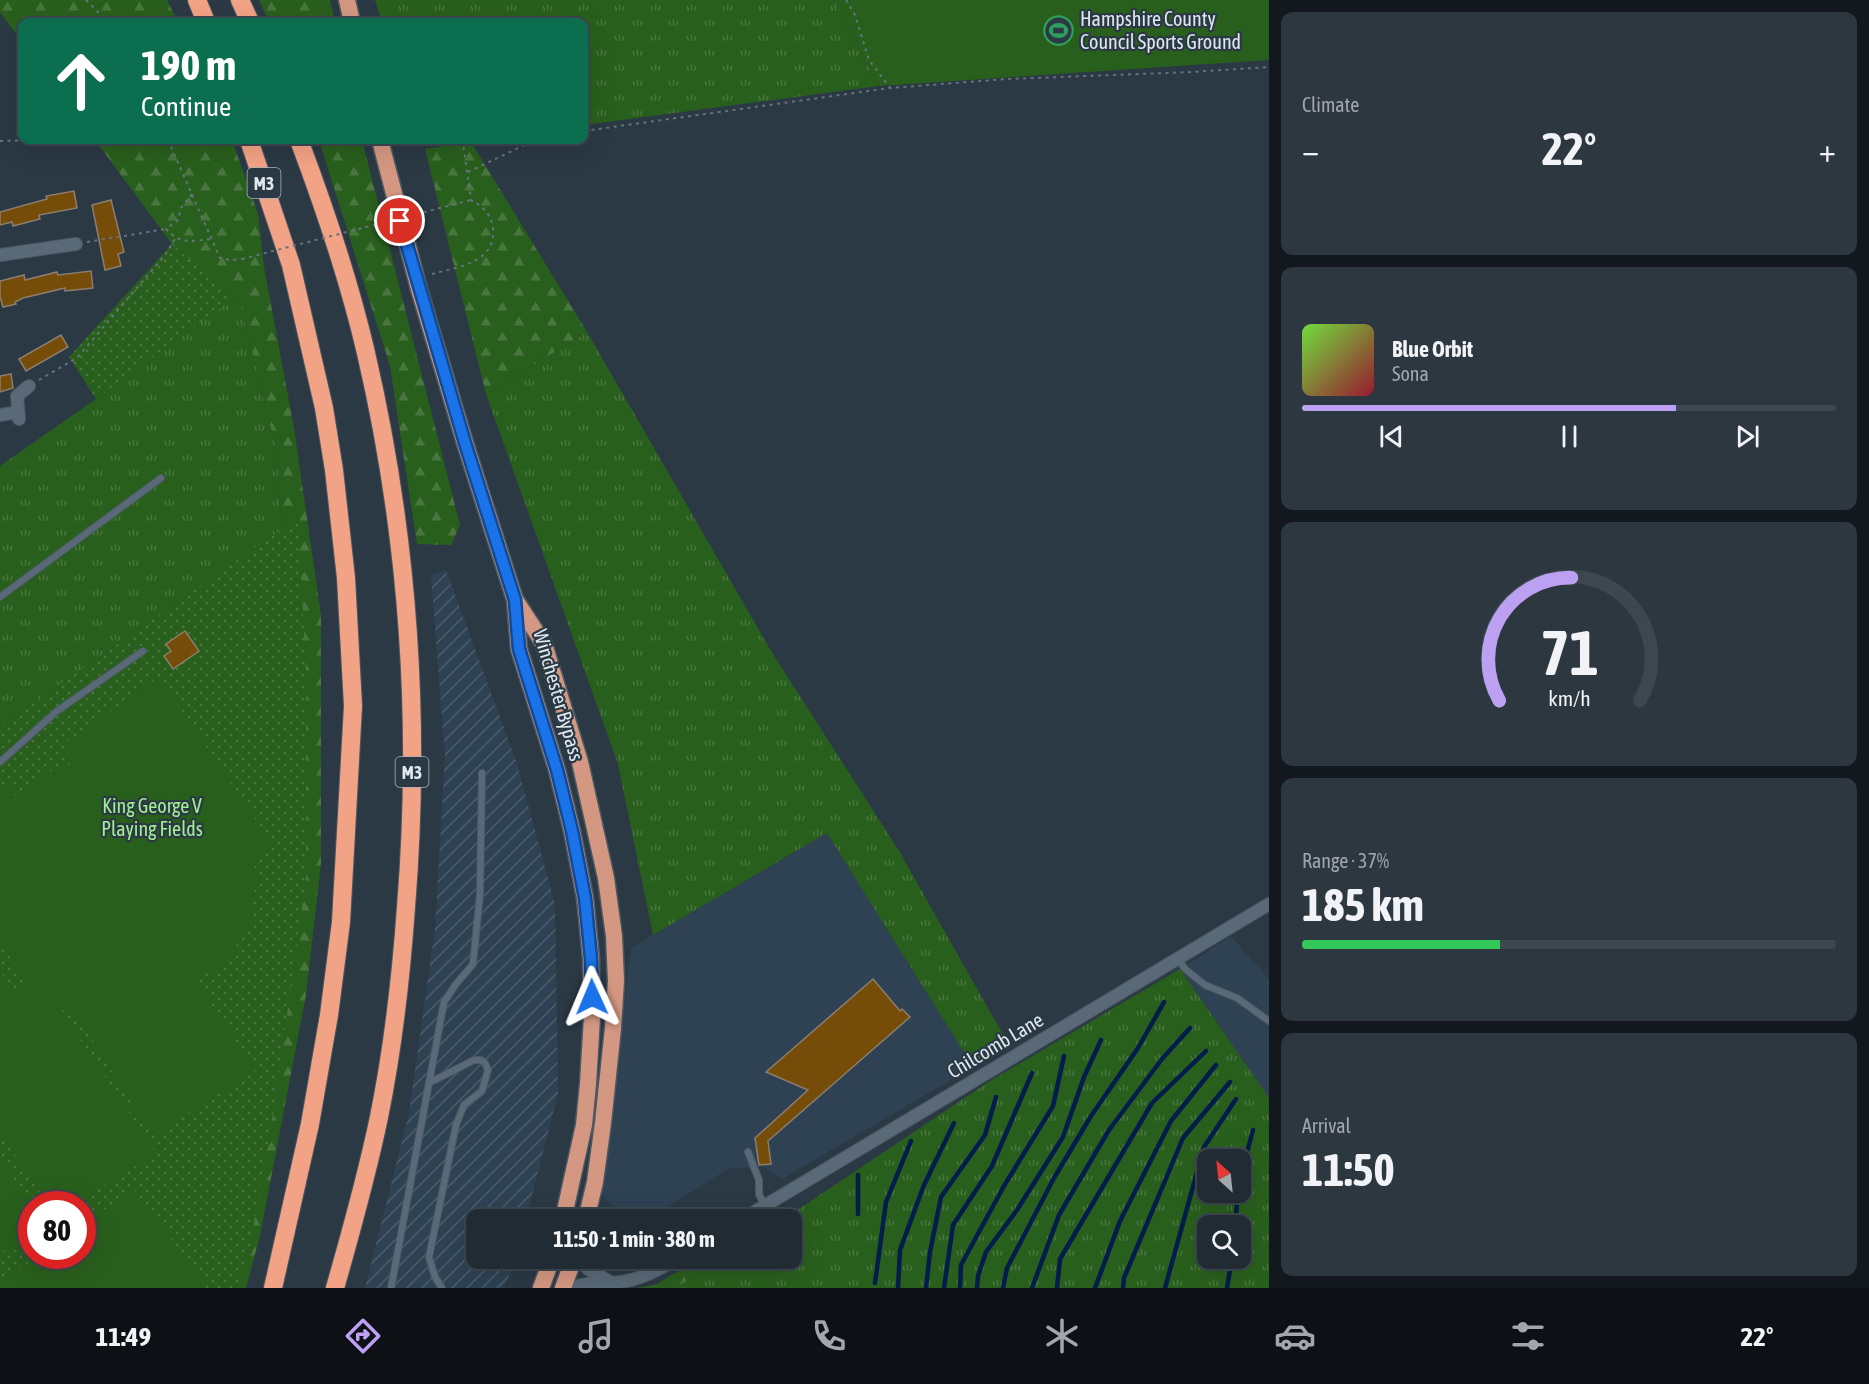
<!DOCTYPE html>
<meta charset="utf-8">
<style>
body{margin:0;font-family:"Asap Condensed",sans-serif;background:#2d3740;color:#f1f3f6;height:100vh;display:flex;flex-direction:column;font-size:22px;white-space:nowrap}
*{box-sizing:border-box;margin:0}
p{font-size:20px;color:#a2a7ac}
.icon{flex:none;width:33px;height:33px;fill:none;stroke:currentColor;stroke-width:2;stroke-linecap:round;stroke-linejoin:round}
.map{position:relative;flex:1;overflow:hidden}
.side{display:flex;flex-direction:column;gap:12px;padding:12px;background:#12181d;width:600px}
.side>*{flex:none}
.hud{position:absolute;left:18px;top:18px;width:570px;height:126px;border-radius:12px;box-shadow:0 6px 24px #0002,0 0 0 2px #3d474f;background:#0b6e4f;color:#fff;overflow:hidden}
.needle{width:39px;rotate:333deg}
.buttons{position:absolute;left:1197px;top:1149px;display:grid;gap:12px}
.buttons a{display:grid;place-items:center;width:54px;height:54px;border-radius:12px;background:#202b34;box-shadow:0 6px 24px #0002,0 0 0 2px #3d474f;font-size:30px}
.speed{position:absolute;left:18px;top:1191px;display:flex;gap:12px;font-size:30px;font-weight:700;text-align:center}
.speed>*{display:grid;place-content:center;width:78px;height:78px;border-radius:50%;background:#202b34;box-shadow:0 6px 24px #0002,0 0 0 2px #3d474f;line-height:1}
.speed .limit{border:9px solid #d22;background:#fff;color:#111}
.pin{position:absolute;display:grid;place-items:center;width:51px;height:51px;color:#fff;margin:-26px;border:3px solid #fff;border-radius:50%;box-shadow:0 2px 6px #0007}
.me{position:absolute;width:66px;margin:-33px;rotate:359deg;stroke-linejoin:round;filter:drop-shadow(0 0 4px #0008)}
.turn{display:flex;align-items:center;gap:21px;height:126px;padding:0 24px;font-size:27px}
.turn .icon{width:78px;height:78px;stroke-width:2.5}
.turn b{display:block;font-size:42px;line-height:51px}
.big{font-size:45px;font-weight:700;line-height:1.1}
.side .card{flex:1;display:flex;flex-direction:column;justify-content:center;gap:9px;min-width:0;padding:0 21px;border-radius:12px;background:#2d3740}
.side .dial{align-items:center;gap:0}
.dial svg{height:156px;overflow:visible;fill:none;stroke:#3d474f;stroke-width:7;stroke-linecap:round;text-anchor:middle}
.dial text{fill:#f1f3f6;stroke:none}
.song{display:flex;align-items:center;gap:18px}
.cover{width:72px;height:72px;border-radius:9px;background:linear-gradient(135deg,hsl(100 70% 55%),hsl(350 70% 35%))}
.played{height:6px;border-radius:3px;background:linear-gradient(90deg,#bca0f2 70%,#3d474f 70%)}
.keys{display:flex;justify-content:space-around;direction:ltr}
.heat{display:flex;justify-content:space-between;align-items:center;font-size:33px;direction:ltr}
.charge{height:9px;border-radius:4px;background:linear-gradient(90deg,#34c759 37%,#3d474f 0)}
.trip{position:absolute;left:466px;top:1209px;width:336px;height:60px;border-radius:12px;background:#202b34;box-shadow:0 6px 24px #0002,0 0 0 2px #3d474f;font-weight:700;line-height:60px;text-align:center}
.dock{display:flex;height:96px;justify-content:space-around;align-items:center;background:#0d1115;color:#a2a7ac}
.dock .icon{width:42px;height:42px}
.dock .on{color:#bca0f2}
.dock b{font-size:27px;color:#f1f3f6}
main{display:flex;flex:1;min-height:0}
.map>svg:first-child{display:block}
.built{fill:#2e4253}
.industrial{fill:url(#industrial-furrows)}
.grass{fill:url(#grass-tufts);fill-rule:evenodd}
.forest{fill:url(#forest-firs)}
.park{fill:url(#park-dots);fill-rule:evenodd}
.garden{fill:#295f1d}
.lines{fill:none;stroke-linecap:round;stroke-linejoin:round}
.stream{stroke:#021c4b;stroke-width:4.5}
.building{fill:#764c09;stroke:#8c7e6e;stroke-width:1.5}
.service-casing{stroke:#4c5862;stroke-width:8}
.minor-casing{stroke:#4c5862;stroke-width:14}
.trunk-casing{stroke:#4c5862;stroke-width:19}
.motorway-casing{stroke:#4c5862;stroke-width:20}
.path{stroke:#66737d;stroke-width:2;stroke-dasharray:3 4.5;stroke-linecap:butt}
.service{stroke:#596977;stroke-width:6}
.minor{stroke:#596977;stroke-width:12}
.trunk{stroke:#d49882;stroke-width:16}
.motorway{stroke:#f3a385;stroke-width:18}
.path-bridge{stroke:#66737d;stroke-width:2;stroke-dasharray:3 4.5;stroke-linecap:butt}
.route-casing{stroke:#114b97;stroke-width:15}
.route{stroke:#1a73e8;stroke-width:10}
.labels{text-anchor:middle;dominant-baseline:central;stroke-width:4.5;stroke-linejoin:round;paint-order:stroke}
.shield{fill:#2b3945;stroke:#a9b4bc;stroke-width:1.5}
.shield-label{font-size:18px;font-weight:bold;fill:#dfe8ef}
.poi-label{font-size:20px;fill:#dfe8ef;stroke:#2b3945;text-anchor:start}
.street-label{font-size:20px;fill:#dfe8ef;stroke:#2b3945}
.park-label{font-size:20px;fill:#a1ef91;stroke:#2b3945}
</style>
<main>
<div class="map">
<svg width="1269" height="1288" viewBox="0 0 1269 1288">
<defs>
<pattern id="industrial-furrows" width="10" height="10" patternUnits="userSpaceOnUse" patternTransform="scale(1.5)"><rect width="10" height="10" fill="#2e4253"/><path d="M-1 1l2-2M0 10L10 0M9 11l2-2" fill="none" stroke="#4c5d6c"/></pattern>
<pattern id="grass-tufts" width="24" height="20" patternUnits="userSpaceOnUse" patternTransform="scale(1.5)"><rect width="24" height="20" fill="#295f1d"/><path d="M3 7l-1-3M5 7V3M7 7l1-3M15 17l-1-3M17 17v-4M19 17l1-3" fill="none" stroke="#48763e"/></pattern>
<pattern id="forest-firs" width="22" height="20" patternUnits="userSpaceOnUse" patternTransform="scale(1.5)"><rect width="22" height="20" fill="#295f1d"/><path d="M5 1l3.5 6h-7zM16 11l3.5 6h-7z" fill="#48763e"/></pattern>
<pattern id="park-dots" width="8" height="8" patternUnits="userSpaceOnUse" patternTransform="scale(1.5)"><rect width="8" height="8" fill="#295f1d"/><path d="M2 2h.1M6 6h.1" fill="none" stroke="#48763e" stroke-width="1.8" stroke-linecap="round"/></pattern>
</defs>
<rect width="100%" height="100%" fill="#2b3945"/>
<!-- built -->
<path class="built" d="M827 833 973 1067 782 1179 763 1166 728 1169 648 1219H625L600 1193 631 948Z
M1231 936 1269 979V1098L1180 969Z"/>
<!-- industrial -->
<path class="industrial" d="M446 570 516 761 555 904 558 1094 526 1219 477 1220V1258L516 1259 504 1288H365L409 1113 435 929 445 757 431 575Z"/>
<!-- grass -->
<path class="grass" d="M375 0H834L878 86 584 125V22H382Z
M238 294 278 457 281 530 0 726V466L96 399Z
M587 332 771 651 899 851 1010 1047 973 1067 827 833 653 935 618 764 486 394Z
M1180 969 1269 1098V1288H675L723 1259 792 1258V1220L784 1219 990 1081ZM1208 1160H1240V1192H1208ZM1208 1226H1240V1258H1208Z"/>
<!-- forest -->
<path class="forest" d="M0 0H167L178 22H22V42L0 12Z
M259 0H330L335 22H269Z
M95 140H232L258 214 264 267 294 428 321 615V863L306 995 260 1236 246 1288H204L278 576 281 530 278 457 238 294 234 298 172 244Z
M319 140H362L460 525 451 545 417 544 390 366Z
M471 142 587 332 486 394 425 149Z
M699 1259H723L675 1288H636L655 1285Z"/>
<!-- park -->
<path class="park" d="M172 244 234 298 96 399 69 357Z
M298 518 306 671V878L275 1102 250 1245 237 1288H0V726ZM32 1204H82V1256H32Z"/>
<!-- garden -->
<path class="garden" d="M834 0H1269V60L878 86Z
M159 677 274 847 254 861 256 882 248 932 217 968 195 980 256 1071 152 1136 76 1014 66 1012 59 1008 156 1153 75 1204H48L0 1133V971L14 991 28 981 0 944V792L8 786 17 797C29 781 55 766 75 764L63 745Z
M0 1157 31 1206V1232L0 1253Z
M134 1189 205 1285 200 1288H0V1283L39 1256H82L83 1225Z"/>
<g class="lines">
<!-- stream -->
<path class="stream" d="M1240 1179 1253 1130
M858 1214V1175
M1235 1226 1238 1192
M875 1283 886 1202 911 1141
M898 1288 900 1250 924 1185 954 1123
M926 1288 930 1252 941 1197 985 1135 996 1097
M944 1288 953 1225 992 1166 1032 1073
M960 1288 961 1265 1004 1186 1053 1106 1064 1056
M977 1288 978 1276 986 1252 1017 1210 1063 1137 1084 1077 1101 1040
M1003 1288 1007 1268 1054 1178 1091 1116 1138 1048 1164 1002
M1032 1288 1059 1215 1109 1130 1162 1059 1190 1028
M1057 1288 1060 1259 1152 1103 1206 1051
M1095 1288 1120 1221 1171 1121 1216 1065
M1123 1288 1124 1278 1183 1138 1230 1082
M1165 1288 1204 1147 1236 1099
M1227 1288 1232 1258"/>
</g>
<!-- building -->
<path class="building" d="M74 191 77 208 39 215 40 219 13 226 12 222 0 225V212L47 199 46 196Z
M111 200 124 252 118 254 121 266 105 270 92 205Z
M91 271 93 288 65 291V288L23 298 15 302 16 304 3 307 0 297V281L24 275 25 280 57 272 58 275Z
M61 335 68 347 26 371 19 359Z
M11 374 13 388 0 392V376Z
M185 631 199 651 173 669 164 656 171 651 166 644Z
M873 979 900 1011 902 1009 910 1017 768 1141 771 1164 759 1165 755 1138 808 1090 766 1072Z"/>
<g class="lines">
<defs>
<path id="service" d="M0 597 161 478
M0 762 57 711 143 651
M1178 959 1185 969 1205 985 1237 998 1269 1021
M429 1083 474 1060H481L485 1063 488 1070 482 1091 464 1105 456 1125 429 1257 435 1277 442 1288
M748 1152 759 1180V1194L764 1205
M391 1288 444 1002 456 984 473 964 480 894 482 773"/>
<path id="minor" d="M0 255 76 244
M0 415 18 412
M19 419 17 396 29 386
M741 1220 1269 904
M578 1258 588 1269 610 1282
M573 1288C590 1280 607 1285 626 1281 645 1278 662 1267 679 1258"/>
<path id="trunk" d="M347 0 352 22
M380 140 419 289 465 443 515 600 519 649 557 770 572 831 585 898 591 958 592 1017 588 1084 584 1125 563 1220
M516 601 544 644 580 762 606 878 614 936 616 981 613 1028 603 1123 595 1182 586 1220
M541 1288 552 1258
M563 1288 574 1258"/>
<path id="motorway" d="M197 0 206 22
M240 0 250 22
M249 140 291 265 324 408 334 470 346 578 353 706 341 922 329 1015 310 1124 273 1288
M299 140C325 209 349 280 366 353 408 534 421 722 406 907 401 978 393 1048 379 1117 367 1175 351 1232 335 1288"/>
</defs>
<!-- service casing -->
<use href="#service" class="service-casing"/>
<!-- minor casing -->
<use href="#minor" class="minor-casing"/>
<!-- trunk casing -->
<use href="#trunk" class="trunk-casing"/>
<!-- motorway casing -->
<use href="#motorway" class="motorway-casing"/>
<!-- path -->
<path class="path" d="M86 0 108 22
M846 0 855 15 869 60 890 88
M584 131 890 88 1007 79 1192 72 1269 67
M143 140H148
M168 140 220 258 230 260 242 259
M0 141 47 140
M468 172 535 140
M192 194 181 208 178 220 166 229C181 245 191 241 212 239
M87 242 166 229
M432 274C457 267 496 263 493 229 491 214 484 207 471 200L463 143 489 144 522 140
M39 380 77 358 165 255 175 239"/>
<!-- service -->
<use href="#service" class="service"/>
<!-- minor -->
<use href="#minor" class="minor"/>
<!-- trunk -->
<use href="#trunk" class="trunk"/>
<!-- motorway -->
<use href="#motorway" class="motorway"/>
<!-- path-bridge -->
<path class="path-bridge" d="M242 259 471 200"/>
</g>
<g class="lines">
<defs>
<path id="route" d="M400 221 465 443 515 600 519 649 557 770 572 831 585 898 591 958 592 997"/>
</defs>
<!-- route casing -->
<use href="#route" class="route-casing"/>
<!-- route -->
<use href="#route" class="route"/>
</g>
<!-- icons -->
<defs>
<symbol id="stadium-ring" viewBox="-11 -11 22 22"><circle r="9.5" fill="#2b3945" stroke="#2e9e5b" stroke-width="1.5"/><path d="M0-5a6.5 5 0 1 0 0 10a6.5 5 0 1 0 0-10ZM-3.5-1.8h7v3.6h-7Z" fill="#2e9e5b"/></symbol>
</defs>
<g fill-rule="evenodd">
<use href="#stadium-ring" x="1042" y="14" width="33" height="33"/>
</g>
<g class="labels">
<!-- shield labels -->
<g class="shield">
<rect x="247.5" y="168" width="33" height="30" rx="4.5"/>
<rect x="395.5" y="757" width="33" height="30" rx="4.5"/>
</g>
<g class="shield-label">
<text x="264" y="183">M3</text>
<text x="412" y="772">M3</text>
</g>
<!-- poi labels -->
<g class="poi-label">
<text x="1080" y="18">Hampshire County<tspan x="1080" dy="23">Council Sports Ground</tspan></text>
</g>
<!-- street labels -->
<g class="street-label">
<text transform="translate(559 695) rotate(74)">Winchester Bypass</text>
<text transform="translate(995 1045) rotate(-31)">Chilcomb Lane</text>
</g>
<!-- park labels -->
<g class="park-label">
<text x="152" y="805">King George V<tspan x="152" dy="23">Playing Fields</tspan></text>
</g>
</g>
</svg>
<div class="buttons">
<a><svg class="needle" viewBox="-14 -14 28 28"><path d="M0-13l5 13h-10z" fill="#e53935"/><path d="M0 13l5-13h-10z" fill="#a2a7ac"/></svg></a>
<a><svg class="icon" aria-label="search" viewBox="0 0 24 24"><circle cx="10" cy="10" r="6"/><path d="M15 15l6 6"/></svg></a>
</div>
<div class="speed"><div class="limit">80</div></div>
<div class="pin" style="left:400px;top:221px;background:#d93025"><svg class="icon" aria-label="arrive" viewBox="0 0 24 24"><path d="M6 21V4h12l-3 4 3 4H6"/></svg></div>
<svg class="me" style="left:592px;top:997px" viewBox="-20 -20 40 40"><path d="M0-17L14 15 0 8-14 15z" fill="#1a73e8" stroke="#fff" stroke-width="4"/></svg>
<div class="trip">11:50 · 1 min · 380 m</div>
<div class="hud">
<div class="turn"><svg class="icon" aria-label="ahead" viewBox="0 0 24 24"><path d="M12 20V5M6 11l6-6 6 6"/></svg><div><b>190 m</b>Continue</div></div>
</div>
</div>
<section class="side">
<div class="card"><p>Climate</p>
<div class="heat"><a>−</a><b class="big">22°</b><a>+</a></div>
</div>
<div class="card">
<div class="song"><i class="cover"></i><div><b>Blue Orbit</b><p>Sona</p></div></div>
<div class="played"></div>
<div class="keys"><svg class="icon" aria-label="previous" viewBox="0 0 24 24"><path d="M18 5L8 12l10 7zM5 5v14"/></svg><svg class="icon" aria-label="pause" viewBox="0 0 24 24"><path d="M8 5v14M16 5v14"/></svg><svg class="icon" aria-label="next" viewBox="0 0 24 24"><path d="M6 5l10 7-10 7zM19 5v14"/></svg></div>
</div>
<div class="card dial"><svg viewBox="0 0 100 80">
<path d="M14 69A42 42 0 1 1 86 69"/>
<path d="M14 69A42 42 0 0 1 51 6" stroke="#bca0f2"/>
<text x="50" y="56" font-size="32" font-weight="700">71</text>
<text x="50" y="72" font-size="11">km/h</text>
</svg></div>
<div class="card"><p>Range · 37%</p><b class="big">185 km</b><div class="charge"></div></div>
<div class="card"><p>Arrival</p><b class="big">11:50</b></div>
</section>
</main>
<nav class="dock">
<b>11:49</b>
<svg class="icon on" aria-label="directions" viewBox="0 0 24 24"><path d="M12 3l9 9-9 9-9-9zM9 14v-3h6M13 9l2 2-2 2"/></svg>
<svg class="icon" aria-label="music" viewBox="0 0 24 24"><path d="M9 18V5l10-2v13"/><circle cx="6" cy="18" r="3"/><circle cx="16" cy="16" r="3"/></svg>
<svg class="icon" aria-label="phone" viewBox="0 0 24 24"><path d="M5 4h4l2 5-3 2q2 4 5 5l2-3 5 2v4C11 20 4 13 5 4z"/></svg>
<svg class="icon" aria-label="climate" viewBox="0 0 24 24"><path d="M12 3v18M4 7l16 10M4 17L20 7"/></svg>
<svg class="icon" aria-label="car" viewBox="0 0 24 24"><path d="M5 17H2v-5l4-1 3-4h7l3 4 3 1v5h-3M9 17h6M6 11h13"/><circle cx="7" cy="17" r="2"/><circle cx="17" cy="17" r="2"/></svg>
<svg class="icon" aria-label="filters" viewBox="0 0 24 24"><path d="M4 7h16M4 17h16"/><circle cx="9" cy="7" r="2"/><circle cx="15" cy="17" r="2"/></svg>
<b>22°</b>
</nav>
